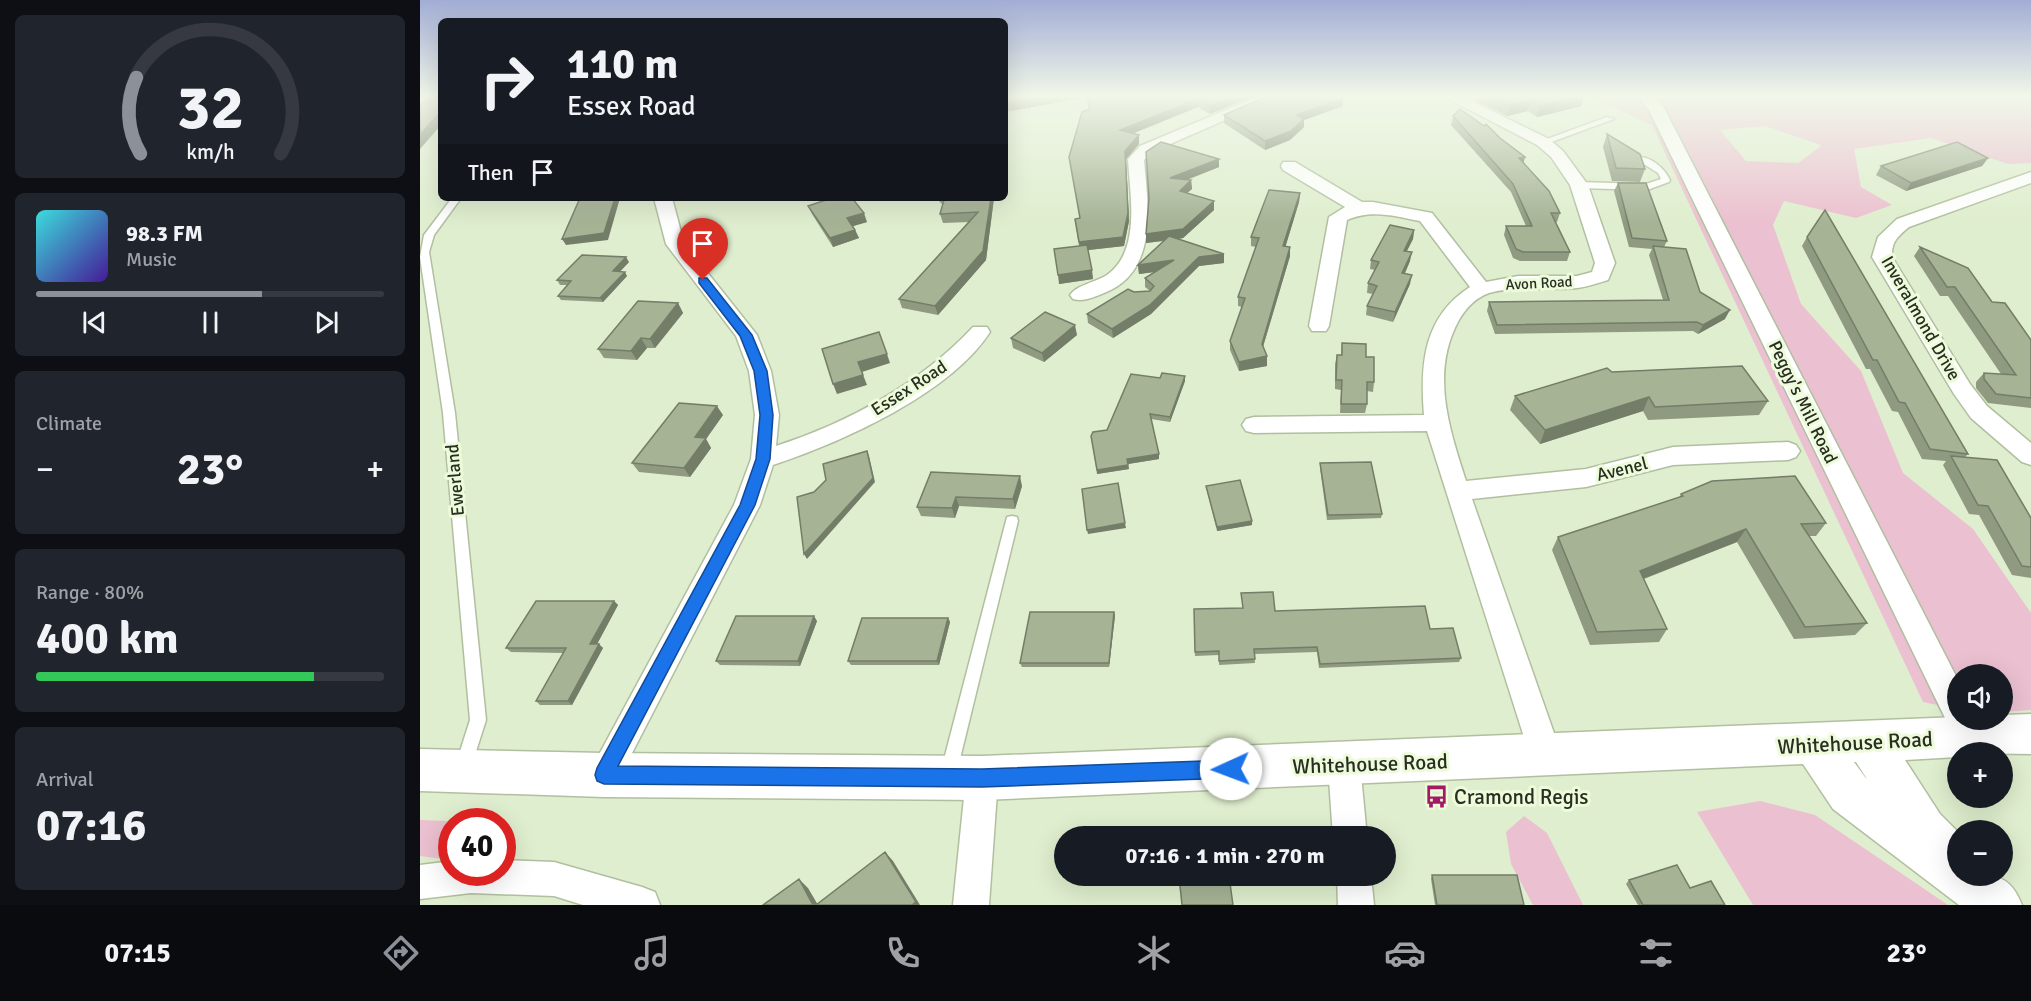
<!DOCTYPE html>
<meta charset="utf-8">
<style>
body{margin:0;font-family:Signika,sans-serif;background:#20242c;color:#f1f3f6;height:100vh;display:flex;flex-direction:column;font-size:22px;white-space:nowrap}
*{box-sizing:border-box;margin:0}
p{font-size:20px;color:#9ea1a6}
.icon{flex:none;width:33px;height:33px;fill:none;stroke:currentColor;stroke-width:2;stroke-linecap:round;stroke-linejoin:round}
.map{position:relative;flex:1;overflow:hidden}
.drawer{display:flex;flex-direction:column;gap:15px;padding:15px;background:#0d0f14;width:420px}
.drawer>*{flex:none}
.banner{position:absolute;left:18px;top:18px;width:570px;height:183px;border-radius:9px;box-shadow:0 6px 24px #0002;background:#171b24;color:#f1f3f6;overflow:hidden}
.buttons{position:absolute;left:1527px;top:664px;display:grid;gap:12px}
.buttons a{display:grid;place-items:center;width:66px;height:66px;border-radius:50%;background:#171b24;box-shadow:0 6px 24px #0002;font-size:30px}
.speed{position:absolute;left:18px;top:808px;display:flex;gap:12px;font-size:30px;font-weight:700;text-align:center}
.speed>*{display:grid;place-content:center;width:78px;height:78px;border-radius:50%;background:#171b24;box-shadow:0 6px 24px #0002;line-height:1}
.speed .limit{border:9px solid #d22;background:#fff;color:#111}
.pin{position:absolute;display:grid;place-items:center;width:51px;height:51px;color:#fff;margin:-62px -26px;border-radius:50% 50% 50% 0;rotate:-45deg;box-shadow:0 0 6px #0007}
.pin .icon{rotate:45deg}
.me{position:absolute;width:66px;margin:-33px;rotate:268deg;stroke-linejoin:round;filter:drop-shadow(0 0 4px #0008)}
.turn{display:flex;align-items:center;gap:21px;height:126px;padding:0 30px;font-size:27px}
.turn .icon{width:78px;height:78px;stroke-width:2.5}
.turn b{display:block;font-size:42px;line-height:51px}
.then{display:flex;align-items:center;height:57px;padding:0 30px;background:#0003;gap:12px;font-size:22px}
.big{font-size:45px;font-weight:700;line-height:1.1}
.drawer .card{flex:1;display:flex;flex-direction:column;justify-content:center;gap:9px;min-width:0;padding:0 21px;border-radius:9px;background:#20242c}
.drawer .dial{align-items:center;gap:0}
.dial svg{height:156px;overflow:visible;fill:none;stroke:#363941;stroke-width:7;stroke-linecap:round;text-anchor:middle}
.dial text{fill:#f1f3f6;stroke:none}
.song{display:flex;align-items:center;gap:18px}
.cover{width:72px;height:72px;border-radius:9px;background:linear-gradient(135deg,hsl(180 70% 55%),hsl(260 70% 35%))}
.played{height:6px;border-radius:3px;background:linear-gradient(90deg,#8c9099 65%,#363941 65%)}
.keys{display:flex;justify-content:space-around;direction:ltr}
.heat{display:flex;justify-content:space-between;align-items:center;font-size:33px;direction:ltr}
.charge{height:9px;border-radius:4px;background:linear-gradient(90deg,#34c759 80%,#363941 0)}
.trip{position:absolute;left:634px;top:826px;width:342px;height:60px;border-radius:30px;background:#171b24;box-shadow:0 6px 24px #0002;font-weight:700;line-height:60px;text-align:center}
.menu{display:flex;height:96px;justify-content:space-around;align-items:center;background:#090b0e;color:#9ea1a6}
.menu .icon{width:42px;height:42px}
.menu .on{color:#8c9099}
.menu b{font-size:27px;color:#f1f3f6}
main{display:flex;flex:1;min-height:0}
.map>svg:first-child{display:block}
.green{fill:#ebc0d0;fill-rule:evenodd}
.lines{fill:none;stroke-linecap:round;stroke-linejoin:round}
.lane-casing{stroke:#b1bfa0;stroke-width:3}
.street-casing{stroke:#b1bfa0;stroke-width:3}
.secondary-casing{stroke:#b1bfa0;stroke-width:3}
.lane{fill:#fff;fill-rule:evenodd}
.street{fill:#fff;fill-rule:evenodd}
.secondary{fill:#fff;fill-rule:evenodd}
.wall{fill:#8f9a80}
.shaded-wall{fill:#747d68}
.building{fill:#a6b395;stroke:#747d68;stroke-width:1.5}
.route{fill:#1a73e8;stroke:#114b97;stroke-width:1.5}
.labels{text-anchor:middle;dominant-baseline:central;stroke-width:6;stroke-linejoin:round;paint-order:stroke}
.far-street-label{font-size:15px;fill:#282e22;stroke:#edfbdb}
.street-label{font-size:18px;fill:#282e22;stroke:#edfbdb}
.near-street-label{font-size:21px;fill:#282e22;stroke:#edfbdb}
.near-poi-label{font-size:21px;fill:#282e22;stroke:#edfbdb;text-anchor:start}
</style>
<main>
<section class="drawer">
<div class="card dial"><svg viewBox="0 0 100 80">
<path d="M14 69A42 42 0 1 1 86 69"/>
<path d="M14 69A42 42 0 0 1 12 30" stroke="#8c9099"/>
<text x="50" y="56" font-size="32" font-weight="700">32</text>
<text x="50" y="72" font-size="11">km/h</text>
</svg></div>
<div class="card">
<div class="song"><i class="cover"></i><div><b>98.3 FM</b><p>Music</p></div></div>
<div class="played"></div>
<div class="keys"><svg class="icon" aria-label="previous" viewBox="0 0 24 24"><path d="M18 5L8 12l10 7zM5 5v14"/></svg><svg class="icon" aria-label="pause" viewBox="0 0 24 24"><path d="M8 5v14M16 5v14"/></svg><svg class="icon" aria-label="next" viewBox="0 0 24 24"><path d="M6 5l10 7-10 7zM19 5v14"/></svg></div>
</div>
<div class="card"><p>Climate</p>
<div class="heat"><a>−</a><b class="big">23°</b><a>+</a></div>
</div>
<div class="card"><p>Range · 80%</p><b class="big">400 km</b><div class="charge"></div></div>
<div class="card"><p>Arrival</p><b class="big">07:16</b></div>
</section>
<div class="map">
<svg width="1611" height="905" viewBox="0 0 1611 905">
<rect width="100%" height="100%" fill="#dfeece"/>
<!-- green -->
<path class="green" d="M1167 96H1611V163L1588 164 1511 138 1434 149 1441 187 1472 205 1436 218 1364 201 1353 225 1381 304 1441 371 1483 473 1553 529 1611 613V710L1583 712 1582 675H1538L1537 709 1503 702 1232 125ZM1345 126 1401 145V146L1378 163 1326 161 1300 130Z
M1340 801 1395 815 1528 905H1333L1277 812Z
M1104 816 1127 833 1163 905H1113L1091 864 1086 832Z
M0 820 50 822H32L31 860 0 856Z"/>
<g class="lines">
<defs>
<path id="lane" d="M1052 96H1063L1042 104 1038 102Z
M1187 117 1194 119 1126 144 1119 142Z
M1219 157C1232 157 1245 169 1250 180L1249 182 1227 190 1159 188 1155 185 1159 182 1226 184 1241 179 1238 173 1219 161Z
M32 198H41L14 235 9 252 35 413 66 720 52 764 50 769 44 772 38 769 36 764 50 720 23 413 0 257 4 235Z
M592 516 597 517 598 521 537 771 535 777 529 779 523 777 521 771 586 521 587 517Z"/>
<path id="street" d="M839 96H860L732 152 724 160C728 206 739 272 684 293 674 297 664 302 653 299L650 295C657 285 676 282 687 275 721 251 710 195 708 159L720 146Z
M1023 96H1042L1129 139 1143 151 1168 185 1195 263 1188 280C1178 283 1167 287 1157 288 1127 291 1098 285 1069 293 1055 298 1046 308 1039 320 1010 372 1029 428 1046 481L1166 469 1253 447 1368 442 1376 445 1380 451 1376 457 1368 460 1253 465 1166 487 1052 499 1142 756 1137 767 1126 771 1115 767 1110 756 1007 431 834 433 826 431 822 425 826 419 834 417 1004 415C1000 365 1003 317 1050 287L1000 221C974 216 952 209 927 220L909 326 906 331H892L889 326 909 217 925 207 863 170 861 166 863 162H875L942 202H953L1012 213 1066 282 1098 276H1157L1172 272 1175 263 1150 185 1131 157 1117 145Z
M1217 96H1232L1244 108 1538 680V720H1550L1549 722 1538 726 1527 722 1229 110Z
M1611 172V183L1489 227C1478 236 1471 242 1472 257L1550 384 1567 406 1611 443V465L1602 462 1551 418 1534 394 1452 257 1458 237 1477 219Z
M234 198H252L264 243 337 335 351 371 359 415 356 446C428 423 501 383 553 327H567L570 332C530 394 422 442 353 465L340 505 195 786 184 791 173 786 168 775 314 505 331 459 335 415 329 371 316 336 246 244Z
M924 750 935 754 940 765 947 837H913L908 765 913 754Z
M562 762 573 767 578 778 569 905H533L546 778 551 767Z
M82 860 134 862 222 887 235 892 240 905H163L134 896 51 893 0 899V865L32 861V873H82Z
M917 876H951L954 905H918Z"/>
<path id="secondary" d="M1611 714V754L1538 753V757L1485 760 1520 814 1537 831 1538 876C1571 876 1588 870 1602 905H1539L1413 809 1383 764 562 800 184 797 0 791V749L184 753 562 756 1538 717V720H1582V715ZM1434 762H1436L1447 779 1445 777Z"/>
</defs>
<!-- lane casing -->
<use href="#lane" class="lane-casing"/>
<!-- street casing -->
<use href="#street" class="street-casing"/>
<!-- secondary casing -->
<use href="#secondary" class="secondary-casing"/>
<!-- lane -->
<use href="#lane" class="lane"/>
<!-- street -->
<use href="#street" class="street"/>
<!-- secondary -->
<use href="#secondary" class="secondary"/>
</g>
<!-- wall -->
<path class="wall" d="M585 96H833L790 114 778 107 712 134 719 144 706 159 709 221 704 246 668 250 673 279 639 284 659 246 655 219 660 218 669 109 666 97 585 112Z
M1058 96H1164L1161 106 1117 117 1108 111 1087 116 1057 101Z
M923 98V106L884 120V127L870 140 845 150 804 123V115Z
M1033 116 1080 138 1105 157 1103 163 1140 213 1137 222H1135L1150 252 1147 261H1100L1093 258 1084 235 1086 226H1106L1091 192 1031 125Z
M1187 134 1225 169 1220 182 1192 181 1183 147Z
M1568 158 1562 166 1486 191 1456 175 1461 166Z
M799 159V167L767 180H771L772 189 767 193 794 201V210L763 238 759 239 804 254V263L779 266 731 314 693 338 668 323 667 314 714 292 730 291 725 287V278L736 272 719 274 718 265 744 241 726 243V234L729 198Z
M1198 183 1247 241 1244 247 1280 292 1305 319 1278 334 1273 331 1075 334 1067 311 1069 302 1243 300 1229 255 1232 249 1209 247 1194 191Z
M880 193 879 202 865 247H870V256L843 347 847 356V366L819 371 810 350V341L822 307 818 306V297L836 247 831 246V237Z
M516 198H574L566 260 518 315 482 308 479 299 549 222 523 223 520 214 523 205Z
M388 206 447 222 433 226 439 238 413 247 392 214Z
M994 230 993 239 987 251 990 261 985 273 990 284 973 322 946 315 947 306 953 294 947 293 948 283 955 270 950 269 951 260Z
M1387 237 1548 454 1545 457 1611 518V578L1592 575 1559 515 1549 514 1523 465 1526 461 1502 459 1478 412 1472 411 1450 369H1446L1382 246Z
M1500 247 1572 302 1611 340V408L1568 403 1556 388V382L1564 373 1581 374 1528 296H1520L1494 256Z
M209 262 200 271 207 276 183 302 141 300 138 296 147 285H140L137 280Z
M258 303 263 313 235 348H227L217 360 184 358 178 349Z
M657 335 624 362 593 348 591 338Z
M922 343 946 357 954 382 953 392 947 391V404L945 413H920L921 390 915 389V364L917 355H921Z
M1192 372 1348 401 1339 415 1228 420 1223 411 1120 444 1090 410 1095 396Z
M765 376V381L750 422 731 419 739 459 708 464 709 469 677 474 671 436 687 430 740 378Z
M303 415 286 439 291 448 270 477 219 472 212 463Z
M900 463 962 514 961 518 907 520 900 468Z
M511 472 602 486 595 509 539 506 535 518 501 516 497 507Z
M786 486 832 521V525L797 531 787 491Z
M1261 494 1406 523 1396 536H1389L1447 623 1435 635 1374 639 1317 542 1224 579 1247 629 1239 642 1170 645 1132 550 1138 537 1259 498Z
M194 601 198 605 177 644 183 648 152 705H120L116 701 143 653 91 652 86 648Z
M774 609 855 611 1010 629 1041 658 1039 662 899 668 897 652 834 654 835 663 799 665V655L775 656Z
M694 612 695 616 689 667H602L600 663Z
M528 618 530 622 519 665H431L428 661Z
M397 621 380 666 300 665 296 661Z
M1012 875 1104 905H1015L1011 879Z
M1209 880 1270 888 1305 905H1218L1206 884Z"/>
<!-- shaded-wall -->
<path class="shaded-wall" d="M626 96H666V97L585 112V103Z
M814 96H833L790 114V106Z
M1160 96H1164L1161 106 1117 117 1120 106Z
M923 98V106L884 120V127L870 140 845 150V141L877 115Z
M778 99V107L701 138 700 130Z
M1111 100 1108 111 1087 116 1090 105Z
M21 111V125L0 149V135Z
M719 135V144L706 159 709 221 704 246 660 251 659 242 705 151Z
M1105 157 1103 165 1099 158Z
M1568 158 1562 166 1486 191 1491 183Z
M799 159V167L750 186V178Z
M771 180 772 189 760 199V191Z
M880 193 879 202 863 255V246Z
M195 198H200L188 240 146 245 142 239Z
M571 198H574L566 260 518 315 515 306Z
M794 201V210L763 238 726 243V234Z
M444 213 447 222 430 227 427 218Z
M435 230 439 238 413 247 410 238Z
M994 230 993 239 982 260 984 251Z
M870 247V256L841 353 842 344Z
M992 252 990 261 981 282 982 273Z
M804 254V263L779 266 731 314 693 338 692 329 779 257Z
M206 257 209 262 196 276 193 271Z
M754 260 755 269 719 274 718 265Z
M672 270 673 279 639 284 638 275Z
M205 272 207 276 183 302 180 298Z
M992 275 990 284 973 322 975 312Z
M258 303 263 313 235 348 230 339Z
M1310 310 1305 319 1278 334 1283 325Z
M655 325 657 335 624 362 622 353Z
M221 338 227 348 217 360 211 351Z
M467 354 470 363 442 372 447 385 417 394 413 384 438 362Z
M847 356V366L819 371V362Z
M765 376V381L750 422V417Z
M1229 397 1223 411 1120 444 1125 430Z
M297 406 303 415 286 439 291 448 270 477 264 468 275 437Z
M447 451 449 456 455 482 387 559 384 554Z
M739 454V459L708 464 707 459Z
M708 465 709 469 677 474V470Z
M600 476 602 486 595 509 593 499Z
M536 497 539 506 535 518 532 508Z
M832 521V525L797 531V527Z
M705 523 706 528 668 534 667 530Z
M1326 529 1317 542 1212 583 1220 571Z
M194 601 198 605 175 648 170 644Z
M694 612 695 616 689 667V663Z
M394 616 397 621 380 666 378 661Z
M528 618 530 622 519 665 517 661Z
M179 644 183 648 152 705 148 701Z
M465 852 473 861 500 905H492Z
M379 879 388 888 398 905H393Z"/>
<!-- building -->
<path class="building" d="M11 96H21V111L0 135V105Z
M585 96H626L585 103Z
M667 96H814L790 106 778 99 700 130 719 135 705 151 708 213 703 237 659 242 655 219 660 218 649 157 662 112 670 109Z
M848 96H920L923 98 877 115 884 119 871 131 845 141 804 115Z
M1072 96H1160L1120 106 1111 100 1090 105Z
M1040 109 1064 126 1066 124 1080 138 1105 157 1099 158 1129 191 1140 213H1131L1150 252H1103L1096 249 1086 226H1112L1093 184 1033 116Z
M1187 134 1220 154 1225 169 1196 168Z
M741 142 799 159 750 178 771 180 760 191 794 201 763 229 726 234 729 198 726 152Z
M1537 142 1568 158 1491 183 1461 166Z
M1198 183H1226L1247 241 1212 238Z
M849 190 880 193 863 246 870 247 842 344 847 356 819 362 810 341 825 298 818 297 839 238 831 237Z
M160 198H195L184 233 142 239Z
M412 198H432L444 213 427 218 435 230 410 238 388 206Z
M522 198H571L563 251 515 306 479 299 558 212 520 214 524 200Z
M1405 210 1548 454 1510 449 1485 403 1479 402 1457 360H1453L1387 237Z
M970 225 994 230 984 251 992 252 982 273 992 275 975 312 947 306 957 286 948 283 959 262 951 260Z
M749 236 804 254 779 257 730 305 692 329 667 314 708 289 714 292 730 291 734 286 725 278 754 260 718 265Z
M667 245 672 270 638 275 634 249Z
M1233 246 1266 249 1280 292 1310 310 1283 325 1277 322 1077 325 1069 302 1249 300Z
M1500 247 1548 268 1572 302 1585 303 1611 340V398L1576 394 1564 379V373L1596 375 1535 287H1527Z
M162 255 206 257 193 271 205 272 180 298 138 296 151 281 137 280Z
M218 301 258 303 230 339 221 338 211 351 178 349Z
M625 312 655 325 622 353 591 338Z
M459 332 467 354 438 362 443 375 413 384 402 349Z
M922 343 946 344V357H954V382H947V404H921L922 380H916L917 355H922Z
M1322 366 1348 401 1235 407 1229 397 1125 430 1095 396 1187 368 1192 372Z
M742 373 765 376 750 417 730 414 739 454 707 459 708 465 677 470 671 436 673 432 687 430 711 374 740 378Z
M259 403 297 406 275 437 286 438 264 468 212 463Z
M447 451 453 478 384 554 377 497 394 492 406 480 403 464Z
M1531 456 1577 460 1611 518V567L1602 566 1568 506 1558 505Z
M951 462 962 514 908 515 900 463Z
M511 472 600 476 593 499 536 497 532 508 497 507Z
M1375 476 1406 523 1381 524 1447 623 1385 627 1326 529 1220 571 1247 629 1177 632 1138 537 1263 496 1261 494 1292 481Z
M820 480 832 521 797 527 786 486Z
M698 483 705 523 667 530 662 489Z
M853 592 855 611 1005 606 1010 629 1033 628 1041 658 900 664 897 647 834 649 835 659 799 661V651L775 652 774 609 823 608 821 593Z
M116 601H194L170 644H179L148 701H116L146 648H86Z
M610 612H694L689 663H600Z
M316 616H394L378 661H296Z
M442 618H528L517 661H428Z
M465 852 496 902 492 905H396Z
M1257 865 1270 888 1291 881 1305 905H1223L1209 880Z
M1012 875H1097L1104 905H1017Z
M759 876H809L813 905H762Z
M379 879 393 905H343Z"/>
<!-- sky -->
<linearGradient id="sky" x2="0" y2="1"><stop stop-color="#a2add5"/><stop offset="0.43" stop-color="#f1f7e9"/><stop offset="1" stop-color="#f1f7e9" stop-opacity="0"/></linearGradient>
<rect width="1611" height="223" fill="url(#sky)"/>
<!-- route -->
<path class="route" d="M279 278H287L332 335 347 371 353 415 350 459 335 505 198 766 562 769 811 760 817 763 820 769 817 775 811 778 562 787 184 784 177 781 175 775 177 768 320 505 336 459 340 415 334 371 320 336 279 283Z"/>
<!-- icons -->
<defs>
<symbol id="bus-bare" viewBox="-9 -9 18 18"><path d="M-5-6H5V4H4V6H2V4H-2V6H-4V4H-5ZM-3.5-4V0h7V-4ZM-3.5 1.2v1.5H-2V1.2ZM2 1.2v1.5H3.5V1.2Z" fill="#a21a65" stroke="#edfbdb" stroke-width="2.5" paint-order="stroke"/></symbol>
</defs>
<g fill-rule="evenodd">
<use href="#bus-bare" x="1000" y="780" width="33" height="33"/>
</g>
<g class="labels">
<!-- far-street labels -->
<g class="far-street-label">
<text transform="translate(1119 283) rotate(-3)">Avon Road</text>
</g>
<!-- street labels -->
<g class="street-label">
<text transform="translate(1501 318) rotate(60)">Inveralmond Drive</text>
<text transform="translate(489 388) rotate(-33)">Essex Road</text>
<text transform="translate(1383 402) rotate(64)">Peggy's Mill Road</text>
<text transform="translate(1202 469) rotate(-14)">Avenel</text>
<text transform="translate(35 480) rotate(-95)">Ewerland</text>
</g>
<!-- near-street labels -->
<g class="near-street-label">
<text transform="translate(1435 743) rotate(-3)">Whitehouse Road</text>
<text transform="translate(950 764) rotate(-2)">Whitehouse Road</text>
</g>
<!-- near-poi labels -->
<g class="near-poi-label">
<text x="1034" y="797">Cramond Regis</text>
</g>
</g>
</svg>
<div class="buttons">
<a><svg class="icon" aria-label="sound" viewBox="0 0 24 24"><path d="M4 9h4l5-4v14l-5-4H4zM17 9q2 3 0 6"/></svg></a>
<a>+</a>
<a>−</a>
</div>
<div class="speed"><div class="limit">40</div></div>
<div class="pin" style="left:283px;top:280px;background:#d93025"><svg class="icon" aria-label="arrive" viewBox="0 0 24 24"><path d="M6 21V4h12l-3 4 3 4H6"/></svg></div>
<svg class="me" style="left:811px;top:769px" viewBox="-20 -20 40 40"><circle r="19" fill="#fff"/><path d="M0-13L10 11 0 6-10 11z" fill="#1a73e8"/></svg>
<div class="trip">07:16 · 1 min · 270 m</div>
<div class="banner">
<div class="turn"><svg class="icon" aria-label="right" viewBox="0 0 24 24"><path d="M7 20v-9h11M14 6l5 5-5 5"/></svg><div><b>110 m</b>Essex Road</div></div>
<div class="then">Then<svg class="icon" aria-label="arrive" viewBox="0 0 24 24"><path d="M6 21V4h12l-3 4 3 4H6"/></svg></div>
</div>
</div>
</main>
<nav class="menu">
<b>07:15</b>
<svg class="icon on" aria-label="directions" viewBox="0 0 24 24"><path d="M12 3l9 9-9 9-9-9zM9 14v-3h6M13 9l2 2-2 2"/></svg>
<svg class="icon" aria-label="music" viewBox="0 0 24 24"><path d="M9 18V5l10-2v13"/><circle cx="6" cy="18" r="3"/><circle cx="16" cy="16" r="3"/></svg>
<svg class="icon" aria-label="phone" viewBox="0 0 24 24"><path d="M5 4h4l2 5-3 2q2 4 5 5l2-3 5 2v4C11 20 4 13 5 4z"/></svg>
<svg class="icon" aria-label="climate" viewBox="0 0 24 24"><path d="M12 3v18M4 7l16 10M4 17L20 7"/></svg>
<svg class="icon" aria-label="car" viewBox="0 0 24 24"><path d="M5 17H2v-5l4-1 3-4h7l3 4 3 1v5h-3M9 17h6M6 11h13"/><circle cx="7" cy="17" r="2"/><circle cx="17" cy="17" r="2"/></svg>
<svg class="icon" aria-label="filters" viewBox="0 0 24 24"><path d="M4 7h16M4 17h16"/><circle cx="9" cy="7" r="2"/><circle cx="15" cy="17" r="2"/></svg>
<b>23°</b>
</nav>
